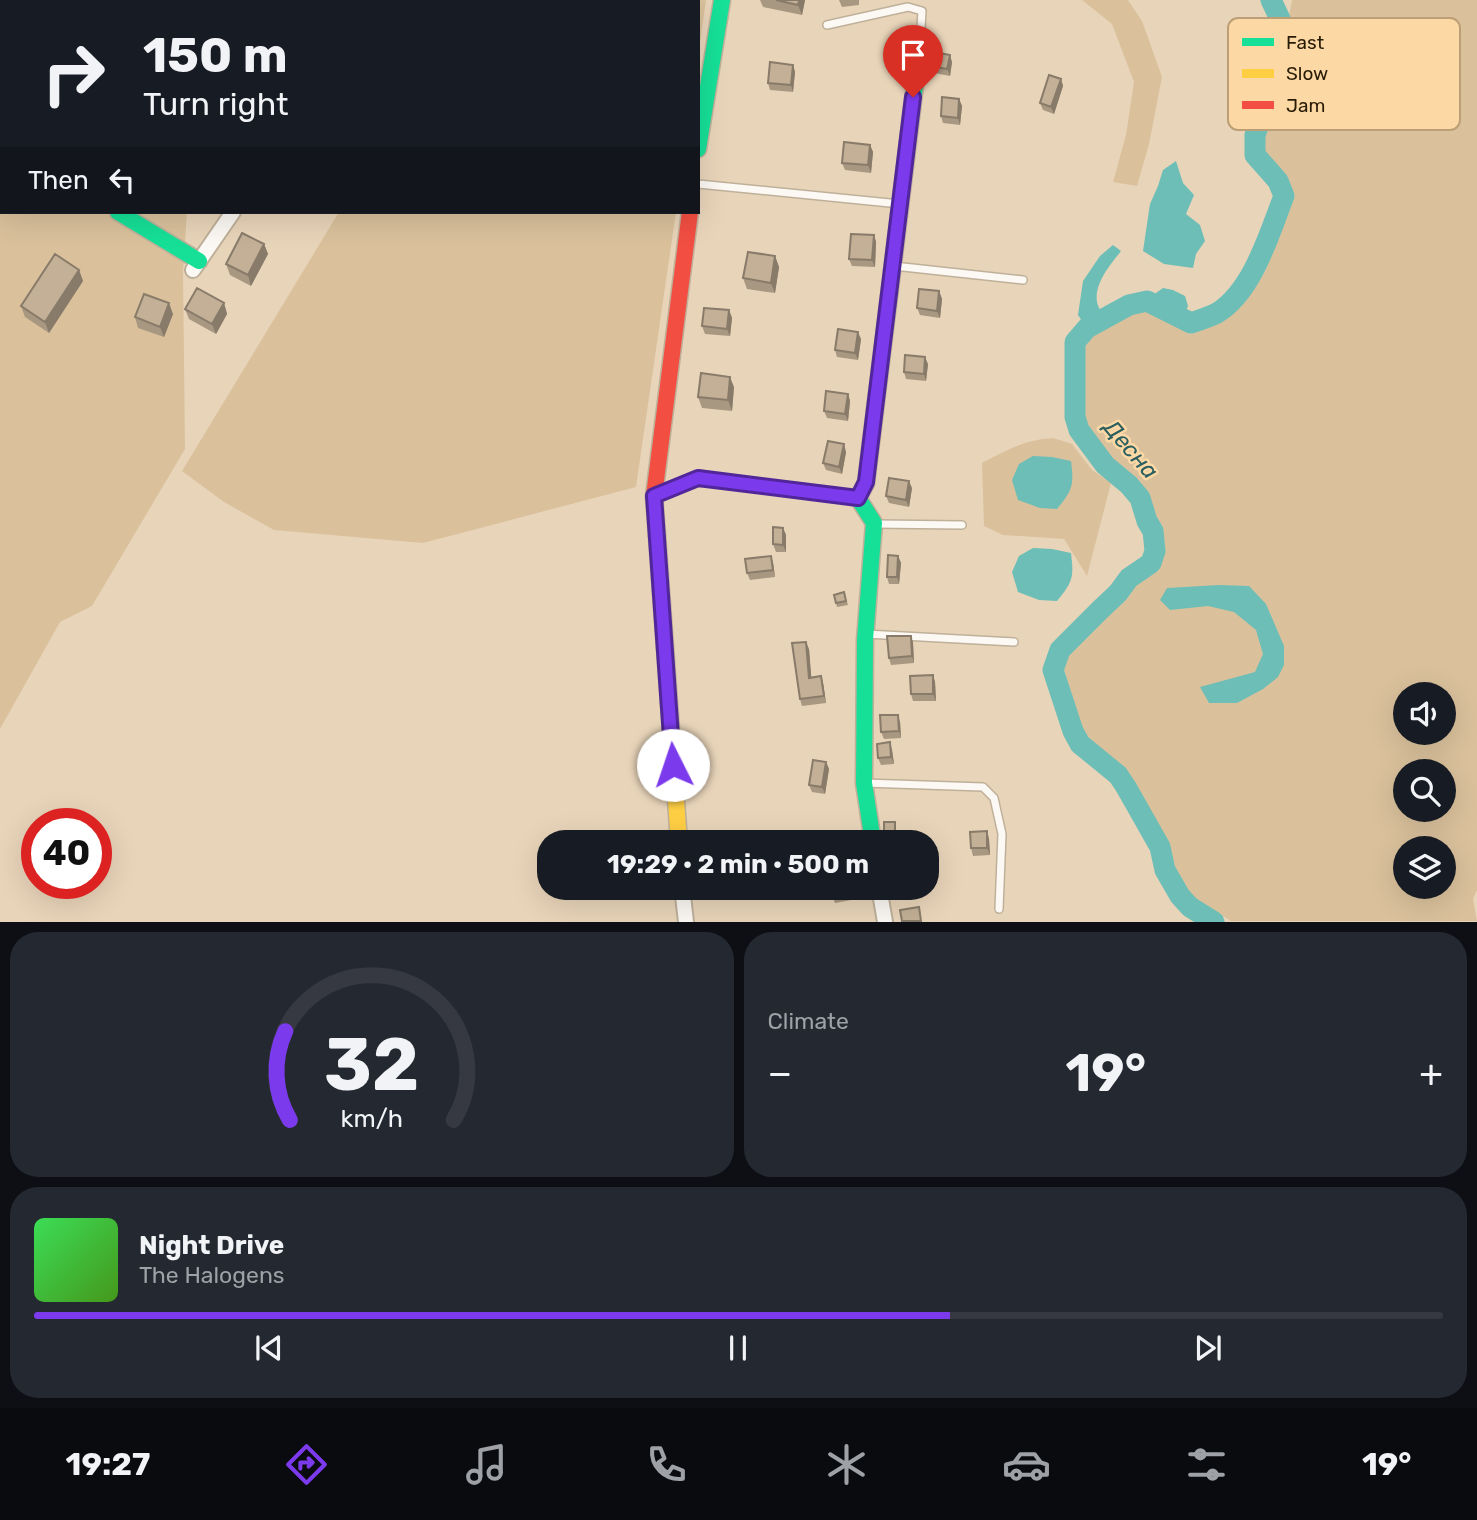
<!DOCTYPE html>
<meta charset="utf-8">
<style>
body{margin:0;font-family:Rubik,sans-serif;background:#242831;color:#f1f3f6;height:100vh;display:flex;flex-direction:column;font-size:26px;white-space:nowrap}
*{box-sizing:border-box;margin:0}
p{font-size:23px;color:#9ea1a6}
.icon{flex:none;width:38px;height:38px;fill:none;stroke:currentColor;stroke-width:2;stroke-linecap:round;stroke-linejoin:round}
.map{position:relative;height:922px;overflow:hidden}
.side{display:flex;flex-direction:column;gap:10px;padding:10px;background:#0d0f14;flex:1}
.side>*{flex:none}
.top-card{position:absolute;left:0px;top:0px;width:700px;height:214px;box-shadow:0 7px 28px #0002;background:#171b24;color:#f1f3f6;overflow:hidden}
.buttons{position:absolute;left:1393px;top:682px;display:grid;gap:14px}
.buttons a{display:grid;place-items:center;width:63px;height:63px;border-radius:50%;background:#171b24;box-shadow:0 7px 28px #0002;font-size:35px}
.speed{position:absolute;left:21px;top:808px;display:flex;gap:14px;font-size:35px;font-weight:700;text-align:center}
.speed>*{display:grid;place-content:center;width:91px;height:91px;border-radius:50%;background:#171b24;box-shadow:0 7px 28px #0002;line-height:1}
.speed .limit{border:10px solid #d22;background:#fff;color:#111}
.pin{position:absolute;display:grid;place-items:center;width:60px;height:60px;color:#fff;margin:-72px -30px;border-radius:50% 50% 50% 0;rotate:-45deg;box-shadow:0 0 7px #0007}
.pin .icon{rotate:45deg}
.me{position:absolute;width:77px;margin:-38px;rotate:356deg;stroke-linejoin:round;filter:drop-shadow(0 0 5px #0008)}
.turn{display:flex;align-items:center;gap:24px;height:147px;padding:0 28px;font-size:32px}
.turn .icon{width:91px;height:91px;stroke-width:2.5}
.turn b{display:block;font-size:49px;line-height:60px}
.then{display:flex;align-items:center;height:66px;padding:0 28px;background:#0003;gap:14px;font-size:26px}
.big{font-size:52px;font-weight:700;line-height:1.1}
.side .tile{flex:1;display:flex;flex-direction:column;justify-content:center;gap:10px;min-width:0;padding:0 24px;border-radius:28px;background:#242831}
.side .dial{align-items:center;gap:0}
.dial svg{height:182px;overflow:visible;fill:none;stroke:#363941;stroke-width:7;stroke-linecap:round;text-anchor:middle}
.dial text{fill:#f1f3f6;stroke:none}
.song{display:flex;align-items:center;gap:21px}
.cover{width:84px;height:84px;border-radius:10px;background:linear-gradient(135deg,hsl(130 70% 55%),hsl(100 70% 35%))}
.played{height:7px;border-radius:4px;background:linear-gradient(90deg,#7c3aed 65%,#363941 65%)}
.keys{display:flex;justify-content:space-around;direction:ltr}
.heat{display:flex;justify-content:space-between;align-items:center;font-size:38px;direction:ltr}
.side .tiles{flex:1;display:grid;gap:10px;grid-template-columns:1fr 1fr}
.tile:last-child{grid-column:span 2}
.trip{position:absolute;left:537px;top:830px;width:402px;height:70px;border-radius:28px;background:#171b24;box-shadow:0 7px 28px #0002;font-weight:700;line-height:70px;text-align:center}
.menu{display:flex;height:112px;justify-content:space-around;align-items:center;background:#090b0e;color:#9ea1a6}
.menu .icon{width:49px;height:49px}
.menu .selected{color:#7c3aed}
.menu b{font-size:32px;color:#f1f3f6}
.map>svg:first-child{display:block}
.green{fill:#dac19c;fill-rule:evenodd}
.water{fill:#6cbeb7}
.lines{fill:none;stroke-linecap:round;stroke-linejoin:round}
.stream{stroke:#6cbeb7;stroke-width:3.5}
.river{stroke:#6cbeb7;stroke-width:21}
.lane-casing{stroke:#bfb09a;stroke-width:10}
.street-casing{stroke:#bfb09a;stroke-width:18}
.fast-casing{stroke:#bfb09a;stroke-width:19}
.slow-casing{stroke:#bfb09a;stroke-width:19}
.jam-casing{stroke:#bfb09a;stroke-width:19}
.lane{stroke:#fcf9f4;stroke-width:7}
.street{stroke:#fcf9f4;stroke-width:14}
.fast{stroke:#16e098;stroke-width:16}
.slow{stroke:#ffcf43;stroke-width:16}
.jam{stroke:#f24e42;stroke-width:16}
.wall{fill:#a89781}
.shaded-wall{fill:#887b69}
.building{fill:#c3b096;stroke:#887b69;stroke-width:2}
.route-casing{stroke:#51269a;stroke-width:18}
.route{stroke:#7c3aed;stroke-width:12}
.labels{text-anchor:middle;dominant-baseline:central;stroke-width:5;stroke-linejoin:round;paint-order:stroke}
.water-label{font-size:23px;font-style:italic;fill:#2b5e5f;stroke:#fcd8a5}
.key{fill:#fcd8a5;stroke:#bc9f76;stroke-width:2}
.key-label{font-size:19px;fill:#281b07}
</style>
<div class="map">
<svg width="1477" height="922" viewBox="0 0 1477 922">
<rect width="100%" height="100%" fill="#e8d4b9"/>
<!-- green -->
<path class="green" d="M0 0H242V2H2V212H187L183 272 185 449 92 606 60 622 0 729Z
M467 0H706L698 56V2H466Z
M1082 0H1128L1142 21 1162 77 1149 144 1137 186 1113 182 1126 135 1134 82 1112 24Z
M1292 0H1477V890L1473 899 1477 921H1231L1196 899 1187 890 1175 867 1169 843 1134 781 1125 768 1088 738 1082 727 1064 670 1068 656 1079 646 1070 641 1075 636 1085 640 1108 616 1126 600 1136 585 1159 570 1165 552 1163 527 1156 517 1149 493 1136 478 1112 459 1088 425 1085 415 1084 346 1093 336 1133 314 1146 311 1191 334 1224 320 1247 298 1265 272 1295 196 1287 176 1265 152V137L1295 51 1289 16ZM1405 695H1444V733H1405ZM1405 772H1444V810H1405ZM1405 849H1444V887H1405Z
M339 212H676L636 487 423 543 274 530 224 502 182 471Z
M1053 438 1072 444 1092 470 1111 483 1087 576 1064 539 1003 535 984 526 982 463C1008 450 1023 440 1053 438Z"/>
<!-- water -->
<path class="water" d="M1176 161 1183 183 1194 195 1186 214 1200 225 1205 241 1196 254 1193 268 1164 264 1143 251 1150 204 1158 186 1163 170Z
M1113 245 1121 251C1111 264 1094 283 1097 302 1098 307 1102 314 1105 318L1087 328 1078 315 1083 281 1100 256Z
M1163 288 1173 290 1185 296 1188 306 1182 319 1150 302 1156 293Z
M1033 456 1052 457 1071 461C1074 485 1073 490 1057 509L1040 508 1018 500 1012 480 1019 464Z
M1033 548 1052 549 1071 553C1074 577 1073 582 1057 601L1039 600 1018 592 1012 572 1019 556Z
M1219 585 1249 586 1266 604 1284 646V665L1278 677 1263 689 1237 703H1209L1200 687 1255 672 1263 654 1256 630 1234 612 1208 606 1170 610 1160 600 1167 588Z"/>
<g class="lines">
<!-- stream -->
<path class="stream" d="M208 2 209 0
M0 99H2"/>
<!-- river -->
<path class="river" d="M1214 922 1190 907 1180 896 1165 870 1160 847 1126 787 1118 775 1080 744 1073 731 1053 670 1060 650 1101 609 1118 593 1129 578 1151 563 1155 551 1153 531 1147 521 1140 498 1129 485 1105 465 1079 430 1075 417V342L1087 328 1129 305 1147 301 1191 323C1200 320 1209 317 1217 313 1253 291 1269 234 1284 196L1278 181 1255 155V135L1285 50 1280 19 1271 0"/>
<defs>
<path id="lane" d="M142 2 143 0
M827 25 908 7 922 11 920 43
M0 35 2 36
M698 184 900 204
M894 266 1023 280
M658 495 698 478 858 498
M875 524 962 525
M866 634 1014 642
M864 783 983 787 994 798 1002 834 999 909"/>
<path id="street" d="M377 2 378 0
M193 270 233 212
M682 887 686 922
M879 887 885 922"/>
<path id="fast" d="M698 149 722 0
M118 212 199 261
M873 842 864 783 865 640 874 523 858 498 866 483 920 44"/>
<path id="slow" d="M657 536 679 842"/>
<path id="jam" d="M657 536 654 496 690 212"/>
</defs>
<!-- lane casing -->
<use href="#lane" class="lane-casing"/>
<!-- street casing -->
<use href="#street" class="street-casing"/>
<!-- fast casing -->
<use href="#fast" class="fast-casing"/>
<!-- slow casing -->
<use href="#slow" class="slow-casing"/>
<!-- jam casing -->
<use href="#jam" class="jam-casing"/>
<!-- lane -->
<use href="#lane" class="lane"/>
<!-- street -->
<use href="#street" class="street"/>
<!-- fast -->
<use href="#fast" class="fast"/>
<!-- slow -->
<use href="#slow" class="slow"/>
<!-- jam -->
<use href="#jam" class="jam"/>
</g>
<!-- wall -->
<path class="wall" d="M760 0H805L802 15 763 7Z
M839 0H859V5L842 7Z
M952 62 950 76 929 72 926 65Z
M793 65 795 72 793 92 770 90 768 83Z
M1061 79 1063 86 1054 114 1043 110 1040 103Z
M959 99 962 106 960 125 943 123 941 116Z
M870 145 873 152 871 173 845 170 842 163Z
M874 235 876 242 875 267 852 266 849 259Z
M264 244 268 254 251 286 230 275 226 264Z
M775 256 779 267 775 293 747 289 743 278Z
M79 270 83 281 49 333 25 317 21 306Z
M939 291 942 299 940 318 920 315 917 308Z
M224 303 227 314 216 334 189 319 185 309Z
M729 310 732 318 730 336 705 334 702 326Z
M173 314 164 337 138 328 135 317Z
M861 339 858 360 837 357 835 350Z
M928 364 926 381 906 379 904 372Z
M734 387 732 411 702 408 698 397Z
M848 394 850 401 848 421 827 418 824 411Z
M846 452 842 474 826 470 823 463Z
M912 488 909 507 889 503 886 496Z
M783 528 786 535V552H776L773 544Z
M771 556 773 563 775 577 750 580 747 573Z
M898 556 901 563 899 584H889L887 577Z
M844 592 848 605 837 607 834 595Z
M911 636 913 643 914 663 891 665 889 658Z
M809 649 811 678 821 676 823 683 826 703 802 706 800 699Z
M933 675 935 682 936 701H913L911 694Z
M900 722 901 738 884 739 881 732Z
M892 750 894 764 881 765 878 758Z
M826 762 829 769 825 794 812 792 809 785Z
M896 825V839L886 838 884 835Z
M987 831 989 839 990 855 973 856 971 848Z
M848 887 851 900 835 903 832 896Z
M888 887H901V889L889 891Z"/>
<!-- shaded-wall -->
<path class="shaded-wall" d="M799 0H805L802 15 798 5Z
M950 55 952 62 950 76 947 69Z
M793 65 795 72 793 92 791 85Z
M1061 79 1063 86 1054 114 1051 107Z
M959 99 962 106 960 125 958 118Z
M870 145 873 152 871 173 868 165Z
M874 235 876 242 875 267 872 260Z
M264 244 268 254 251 286 248 275Z
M775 256 779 267 775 293 771 283Z
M79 270 83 281 49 333 45 322Z
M939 291 942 299 940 318 937 311Z
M169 303 173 314 164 337 160 327Z
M224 303 227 314 216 334 212 324Z
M729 310 732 318 730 336 727 329Z
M858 332 861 339 858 360 855 353Z
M925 357 928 364 926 381 924 374Z
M730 377 734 387 732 411 728 400Z
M848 394 850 401 848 421 845 414Z
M844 444 846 452 842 474 839 467Z
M909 481 912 488 909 507 906 500Z
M783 528 786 535V552L783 545Z
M771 556 773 563 775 577 773 570Z
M898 556 901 563 899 584 897 577Z
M911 636 913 643 914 663 912 656Z
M806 642 809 649 812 685 809 678Z
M933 675 935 682 936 701 933 694Z
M821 676 823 683 826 703 824 696Z
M898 715 900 722 901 738 899 731Z
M890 742 892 750 894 764 891 757Z
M826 762 829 769 825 794 822 787Z
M987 831 989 839 990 855 987 848Z"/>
<!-- building -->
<path class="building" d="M24 0H59L62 2H23Z
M776 0H799L798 5Z
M928 51 950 55 947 69 926 65Z
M770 62 793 65 791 85 768 83Z
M1049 75 1061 79 1051 107 1040 103Z
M942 97 959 99 958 118 941 116Z
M844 142 870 145 868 165 842 163Z
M242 233 264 244 248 275 226 264Z
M851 234 874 235 872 260 849 259Z
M748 252 775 256 771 283 743 278Z
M55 254 79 270 45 322 21 306Z
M197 288 224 303 212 324 185 309Z
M919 289 939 291 937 311 917 308Z
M144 294 169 303 160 327 135 317Z
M704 308 729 310 727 329 702 326Z
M838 329 858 332 855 353 835 350Z
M905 355 925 357 924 374 904 372Z
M701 373 730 377 728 400 698 397Z
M826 391 848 394 845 414 824 411Z
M828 441 844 444 839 467 823 463Z
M889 478 909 481 906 500 886 496Z
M773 527 783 528V545L773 544Z
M888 555 898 556 897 577H887Z
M771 556 773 570 747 573 745 559Z
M844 592 846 601 836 603 834 595Z
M887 636H911L912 656 889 658Z
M806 642 809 678 821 676 824 696 800 699 792 643Z
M933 675V694H911L910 676Z
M880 715H898L899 731 881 732Z
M890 742 891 757 878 758 877 744Z
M813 760 826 762 822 787 809 785Z
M884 822H895V835H884Z
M987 831V848H971L970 832Z
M830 887H847L849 893 832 896Z
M919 907 921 921H902L900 910Z"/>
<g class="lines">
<defs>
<path id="route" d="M673 765 654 496 698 478 858 498 866 482 913 97"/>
</defs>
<!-- route casing -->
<use href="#route" class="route-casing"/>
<!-- route -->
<use href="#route" class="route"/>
</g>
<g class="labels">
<!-- water labels -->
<g class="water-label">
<text transform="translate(1131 449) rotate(49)">Десна</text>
</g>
</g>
<!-- legend -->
<rect x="1228" y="18" width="232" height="112" rx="10" class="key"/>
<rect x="1242" y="38" width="32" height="8" fill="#16e098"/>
<rect x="1242" y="69" width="32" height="9" fill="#ffcf43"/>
<rect x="1242" y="101" width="32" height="8" fill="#f24e42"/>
<g class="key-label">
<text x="1286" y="49">Fast</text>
<text x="1286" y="80">Slow</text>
<text x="1286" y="112">Jam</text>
</g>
</svg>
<div class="buttons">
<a><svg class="icon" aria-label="sound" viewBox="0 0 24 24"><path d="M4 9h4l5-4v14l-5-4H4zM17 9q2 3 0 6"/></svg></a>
<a><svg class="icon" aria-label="search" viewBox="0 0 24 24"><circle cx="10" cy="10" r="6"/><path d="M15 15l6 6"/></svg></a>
<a><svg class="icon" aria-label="layers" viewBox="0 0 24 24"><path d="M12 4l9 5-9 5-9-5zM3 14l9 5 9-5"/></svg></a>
</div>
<div class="speed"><div class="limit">40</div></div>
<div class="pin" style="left:913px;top:97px;background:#d93025"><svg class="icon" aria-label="arrive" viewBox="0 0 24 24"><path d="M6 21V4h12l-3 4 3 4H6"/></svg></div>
<svg class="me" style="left:673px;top:765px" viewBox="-20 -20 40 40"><circle r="19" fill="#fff"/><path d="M0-13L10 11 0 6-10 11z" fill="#7c3aed"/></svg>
<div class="trip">19:29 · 2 min · 500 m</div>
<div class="top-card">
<div class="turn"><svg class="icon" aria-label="right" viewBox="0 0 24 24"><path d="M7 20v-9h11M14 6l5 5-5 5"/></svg><div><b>150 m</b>Turn right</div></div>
<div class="then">Then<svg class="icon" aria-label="left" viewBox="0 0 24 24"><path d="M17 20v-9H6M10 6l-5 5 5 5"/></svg></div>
</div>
</div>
<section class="side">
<div class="tiles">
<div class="tile dial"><svg viewBox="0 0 100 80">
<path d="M14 69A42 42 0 1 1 86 69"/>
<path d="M14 69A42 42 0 0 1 12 30" stroke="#7c3aed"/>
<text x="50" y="56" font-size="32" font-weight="700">32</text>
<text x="50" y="72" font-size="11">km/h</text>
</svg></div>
<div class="tile"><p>Climate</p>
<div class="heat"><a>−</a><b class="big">19°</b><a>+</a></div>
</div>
<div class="tile">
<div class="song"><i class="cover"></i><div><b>Night Drive</b><p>The Halogens</p></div></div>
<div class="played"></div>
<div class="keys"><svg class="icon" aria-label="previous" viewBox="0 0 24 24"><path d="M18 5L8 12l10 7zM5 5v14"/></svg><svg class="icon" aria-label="pause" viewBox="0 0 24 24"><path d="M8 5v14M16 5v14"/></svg><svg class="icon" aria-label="next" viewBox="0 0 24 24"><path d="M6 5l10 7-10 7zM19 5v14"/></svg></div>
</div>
</div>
</section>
<nav class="menu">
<b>19:27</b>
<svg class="icon selected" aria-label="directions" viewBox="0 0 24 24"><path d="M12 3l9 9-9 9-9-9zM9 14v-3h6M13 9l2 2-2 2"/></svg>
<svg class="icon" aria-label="music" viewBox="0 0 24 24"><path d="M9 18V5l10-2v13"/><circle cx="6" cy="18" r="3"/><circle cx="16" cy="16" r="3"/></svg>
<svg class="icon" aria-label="phone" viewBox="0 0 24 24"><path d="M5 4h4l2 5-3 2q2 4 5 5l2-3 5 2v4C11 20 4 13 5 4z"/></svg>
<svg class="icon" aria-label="climate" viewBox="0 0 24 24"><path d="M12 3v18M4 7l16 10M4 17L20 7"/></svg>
<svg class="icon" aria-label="car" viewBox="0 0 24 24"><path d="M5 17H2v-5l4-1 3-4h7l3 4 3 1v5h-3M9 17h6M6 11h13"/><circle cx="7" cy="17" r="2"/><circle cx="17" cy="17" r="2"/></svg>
<svg class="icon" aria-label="filters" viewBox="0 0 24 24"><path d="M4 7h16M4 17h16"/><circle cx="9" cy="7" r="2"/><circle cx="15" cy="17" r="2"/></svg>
<b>19°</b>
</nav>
